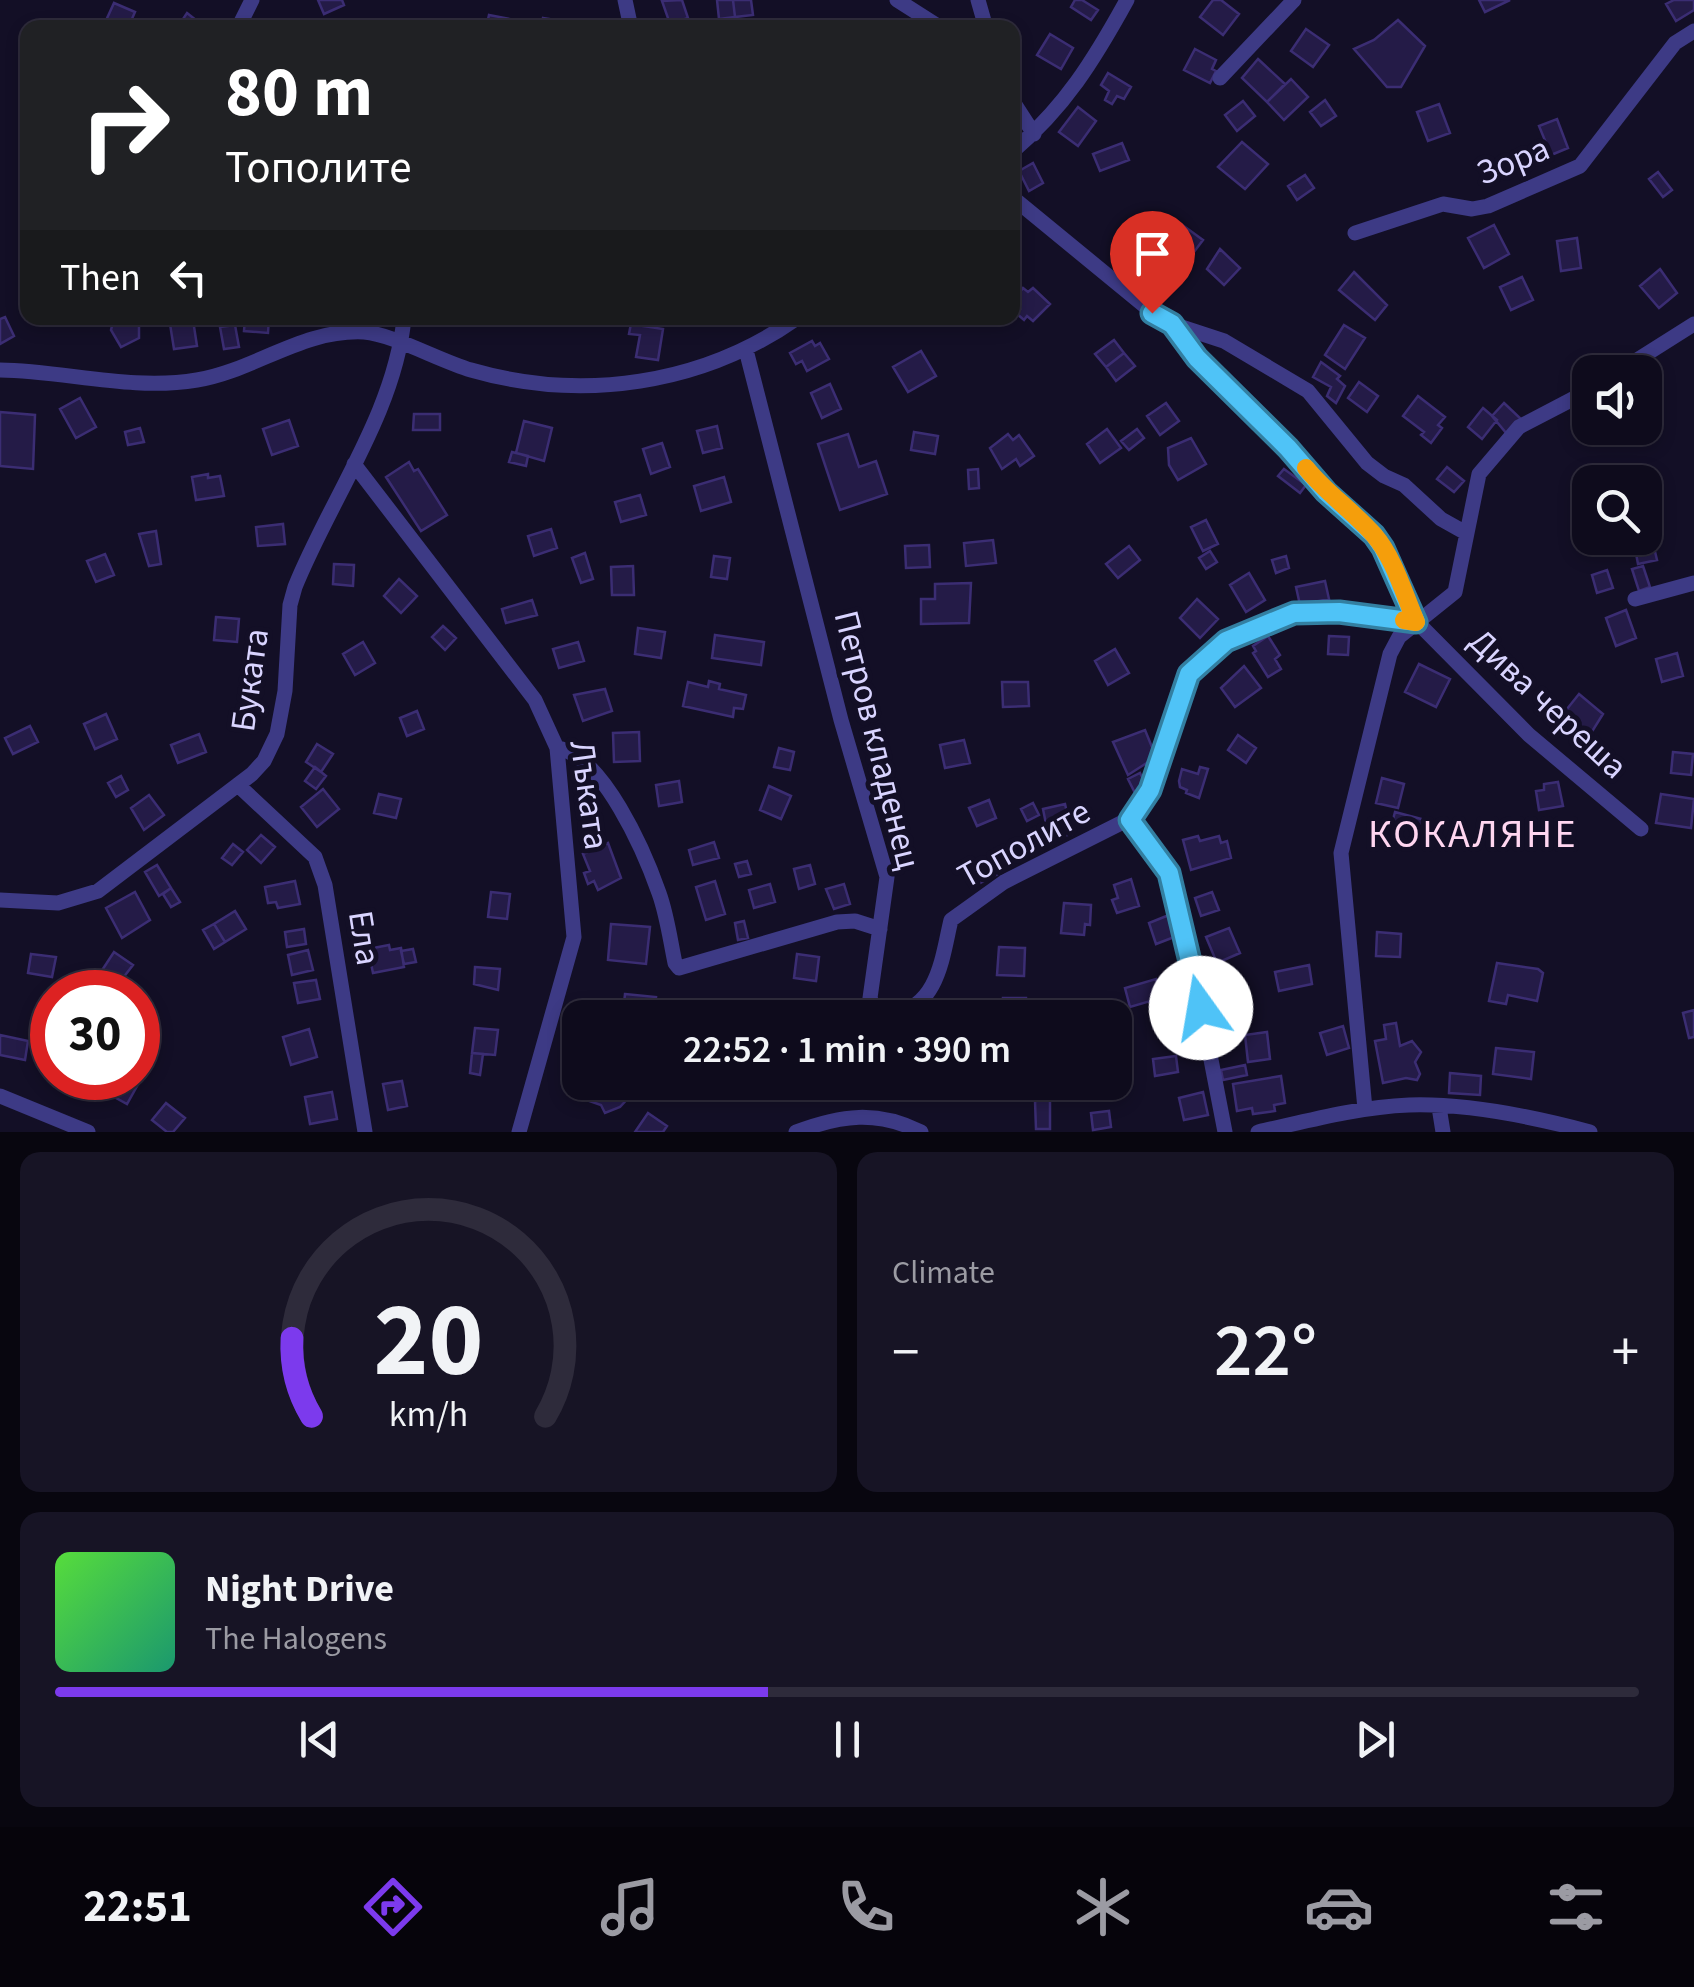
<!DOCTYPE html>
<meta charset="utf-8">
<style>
body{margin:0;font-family:"Source Sans 3",sans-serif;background:#171425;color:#f1f3f6;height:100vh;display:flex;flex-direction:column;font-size:38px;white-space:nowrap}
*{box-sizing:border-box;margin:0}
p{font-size:32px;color:#9b9ba3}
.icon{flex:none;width:55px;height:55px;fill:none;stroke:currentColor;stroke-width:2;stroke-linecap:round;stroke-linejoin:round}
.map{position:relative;height:1132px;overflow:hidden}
.sheet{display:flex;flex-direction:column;gap:20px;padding:20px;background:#08060f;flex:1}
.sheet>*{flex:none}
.hud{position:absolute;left:20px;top:20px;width:1000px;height:305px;border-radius:20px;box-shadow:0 5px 15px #0003,0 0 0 2px #2e2b3b;background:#202124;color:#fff;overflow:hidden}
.fabs{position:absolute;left:1572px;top:355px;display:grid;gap:20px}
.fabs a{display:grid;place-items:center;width:90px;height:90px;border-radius:20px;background:#0e0b1c;box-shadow:0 5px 15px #0003,0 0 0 2px #2e2b3b;font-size:50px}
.speed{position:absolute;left:30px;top:970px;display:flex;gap:20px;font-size:50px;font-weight:700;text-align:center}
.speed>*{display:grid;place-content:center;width:130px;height:130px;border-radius:50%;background:#0e0b1c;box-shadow:0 5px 15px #0003,0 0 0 2px #2e2b3b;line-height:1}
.speed .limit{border:15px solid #d22;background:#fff;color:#111}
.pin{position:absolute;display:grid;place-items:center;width:85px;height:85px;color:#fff;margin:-102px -42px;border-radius:50% 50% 50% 0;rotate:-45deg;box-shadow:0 0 10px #0007}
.pin .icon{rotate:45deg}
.me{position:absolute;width:110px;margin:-55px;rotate:347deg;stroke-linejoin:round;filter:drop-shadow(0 0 8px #0008)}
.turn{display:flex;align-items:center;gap:35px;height:210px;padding:0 40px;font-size:45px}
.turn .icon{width:130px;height:130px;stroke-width:2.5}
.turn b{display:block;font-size:70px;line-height:85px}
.then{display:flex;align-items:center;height:95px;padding:0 40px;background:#0003;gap:20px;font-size:38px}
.big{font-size:75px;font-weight:600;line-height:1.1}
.sheet .tile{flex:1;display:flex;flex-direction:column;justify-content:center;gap:15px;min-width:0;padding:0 35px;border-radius:20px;background:#171425}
.sheet .dial{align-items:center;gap:0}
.dial svg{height:260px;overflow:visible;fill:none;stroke:#2e2b3b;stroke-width:7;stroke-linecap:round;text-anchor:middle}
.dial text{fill:#f1f3f6;stroke:none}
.song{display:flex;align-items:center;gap:30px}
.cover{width:120px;height:120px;border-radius:15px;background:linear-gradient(135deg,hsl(110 70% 55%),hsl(160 70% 35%))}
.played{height:10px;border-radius:5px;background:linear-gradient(90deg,#7c3aed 45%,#2e2b3b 45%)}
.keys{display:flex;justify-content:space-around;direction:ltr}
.heat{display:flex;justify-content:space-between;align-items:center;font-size:55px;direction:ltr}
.sheet .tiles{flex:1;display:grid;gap:20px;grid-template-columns:1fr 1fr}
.tile:last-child{grid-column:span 2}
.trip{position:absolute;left:562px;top:1000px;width:570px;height:100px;border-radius:20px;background:#0e0b1c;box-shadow:0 5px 15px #0003,0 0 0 2px #2e2b3b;font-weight:600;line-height:100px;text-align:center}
.tabs{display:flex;height:160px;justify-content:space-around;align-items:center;background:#06040b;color:#9b9ba3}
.tabs .icon{width:70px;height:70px}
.tabs .active{color:#7c3aed}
.tabs b{font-size:45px;color:#f1f3f6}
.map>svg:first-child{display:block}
.building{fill:#241b47;stroke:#3b2d73;stroke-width:2.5}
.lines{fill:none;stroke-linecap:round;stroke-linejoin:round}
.street{stroke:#3d3a85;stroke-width:15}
.route-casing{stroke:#337fa1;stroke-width:25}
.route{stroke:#4fc3f7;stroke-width:18}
.slow{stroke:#f59e0b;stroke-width:18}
.labels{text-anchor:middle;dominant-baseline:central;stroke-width:10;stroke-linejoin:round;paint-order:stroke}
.street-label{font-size:35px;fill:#d9d4ff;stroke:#130f26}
.quarter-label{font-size:40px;letter-spacing:2.5px;fill:#ffd6f0;stroke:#130f26}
</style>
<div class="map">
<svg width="1694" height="1132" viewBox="0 0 1694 1132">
<rect width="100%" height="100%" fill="#130f26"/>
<!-- building -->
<path class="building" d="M318 0H342L344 5 324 14Z
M682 0 688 18 670 24 662 1Z
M717 0H733L735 17 719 19Z
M733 0H751L753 15 735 17Z
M1075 0H1082L1098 10 1091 20 1071 7Z
M1213 0H1221L1239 14 1223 35 1200 17Z
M1479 0H1510L1485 12Z
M1674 0H1694V10L1676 21 1666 4Z
M114 3 135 12 128 28 103 27Z
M187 13 206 28H177Z
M489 15 515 20 513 28H486Z
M543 18 568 22 567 28H541Z
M395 20 427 24 426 28H394Z
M1398 20 1425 46 1401 87H1387L1354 49 1374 40Z
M1306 29 1329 45 1313 67 1291 51Z
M1050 34 1073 48 1061 69 1037 55Z
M1195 49 1216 60 1212 69 1216 71 1210 83 1184 70Z
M1258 59 1285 84 1267 102 1242 78Z
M1108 73 1131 87 1124 99 1117 96 1112 104 1105 100 1109 91 1101 85Z
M1291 79 1308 97 1284 120 1267 102Z
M1325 100 1336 116 1321 126 1310 112Z
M1243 101 1255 116 1237 131 1225 115Z
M1439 104 1450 133 1428 141 1417 112Z
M1078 107 1096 121 1078 146 1059 132Z
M1557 119 1568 148 1551 155 1539 126Z
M1242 142 1268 164 1245 189 1218 167Z
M1122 143 1129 160 1100 171 1093 154Z
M1033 163 1043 183 1029 191 1019 171Z
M1658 172 1672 190 1663 197 1649 179Z
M1305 175 1314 188 1297 200 1288 186Z
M1181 224 1203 240 1178 273 1165 263 1172 254 1163 247Z
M1494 225 1509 254 1484 268 1468 238Z
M1577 238 1581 268 1561 271 1557 241Z
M1220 249 1240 268 1224 285 1207 269Z
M1660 269 1677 293 1659 308 1640 286Z
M1354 272 1387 305 1375 320 1339 290Z
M1522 277 1533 300 1511 310 1500 287Z
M1023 288 1028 292 1033 288 1050 304 1033 321 1027 316 1024 320 1016 313 1020 309 1012 302Z
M5 317 14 336 0 344V319Z
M114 318H139V338L121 347 111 330Z
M245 318H269L268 333 244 331Z
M632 318H644L643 326 663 329 658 360 636 357 640 335 629 334Z
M193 320 197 346 174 349 170 324Z
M235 325 239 347 224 349 220 327Z
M1344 325 1365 338 1345 369 1325 355Z
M1114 340 1124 353 1106 367 1095 354Z
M812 341 815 346 820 343 829 359 807 371 802 361 796 364 790 353Z
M921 351 936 376 908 392 893 367Z
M1124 353 1135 366 1116 381 1106 367Z
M1321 362 1340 376 1337 379 1345 386 1336 403 1327 396 1331 387 1313 377Z
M1359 382 1378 396 1367 412 1348 398Z
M830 384 841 409 822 418 811 393Z
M1418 396 1445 417 1438 425 1442 428 1431 443 1421 435 1424 432 1403 416Z
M80 398 96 427 76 438 60 409Z
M1166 403 1179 421 1160 435 1147 416Z
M1504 403 1521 419 1507 434 1492 416Z
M1483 408 1497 420 1482 439 1468 427Z
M0 412 35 415 33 469 0 466Z
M414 414H440V430H413Z
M289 420 298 446 272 455 263 429Z
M524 421 552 428 544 461 516 453Z
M717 426 722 448 703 453 697 431Z
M140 428 144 442 128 445 125 432Z
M1107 429 1121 448 1100 463 1087 444Z
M1137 429 1144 438 1129 450 1121 441Z
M914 432 938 436 935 454 911 450Z
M848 434 859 467 876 461 887 494 840 510 818 444Z
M1008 434 1013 440 1019 435 1034 456 1020 466 1016 459 1002 469 990 448Z
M1191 438 1206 464 1178 480 1169 465 1168 448Z
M662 443 670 467 651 474 643 449Z
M512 452 528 456 526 466 509 462Z
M409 462 414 471 418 469 447 515 421 531 386 477Z
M1447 467 1464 481 1454 492 1437 479Z
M978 469 979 488 969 489 968 470Z
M1284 469 1306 485 1300 493 1278 476Z
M208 474V478L220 476 224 496 196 500 192 477Z
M724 477 731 502 701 511 694 486Z
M640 495 646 515 621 522 615 502Z
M1206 520 1218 544 1203 551 1191 527Z
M283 524 285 544 258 546 256 527Z
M551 529 557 548 534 556 528 536Z
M156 531 161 564 149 566 139 534Z
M1652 539 1657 560 1638 564 1634 543Z
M993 540 996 563 966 566 964 543Z
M929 545 930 567 906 568 905 546Z
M1129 546 1140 560 1118 578 1106 564Z
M1210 551 1217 562 1206 569 1199 558Z
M585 553 593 579 581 583 572 558Z
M105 554 114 575 96 582 87 561Z
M714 556 730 558 727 579 711 577Z
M1286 556 1289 568 1276 573 1272 560Z
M334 564 354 565 353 586 333 584Z
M633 566 634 595H612L611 567Z
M1643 566 1650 587 1639 591 1632 569Z
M1607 570 1613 588 1597 593 1592 575Z
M1249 573 1265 600 1246 612 1230 585Z
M399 579 417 596 401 613 384 596Z
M1325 581 1329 599 1300 605 1296 587Z
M971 583 969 623 921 624V599H935V584Z
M1197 599 1218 619 1200 638 1180 618Z
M532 600 537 615 506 623 502 609Z
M1626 610 1636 638 1616 646 1606 618Z
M216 617 239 619 237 642 214 640Z
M443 626 456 638 445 650 432 637Z
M638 628 665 632 661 658 635 654Z
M715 635 764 642 761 665 712 658Z
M1268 636 1280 655 1275 659 1281 669 1268 677 1253 653 1256 651 1253 646Z
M1329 636 1349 637 1348 655 1328 654Z
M363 642 375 663 355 675 343 654Z
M578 642 584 661 559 668 553 649Z
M1115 649 1129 673 1108 685 1095 661Z
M1677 653 1683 676 1662 682 1656 659Z
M1419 664 1450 679 1436 707 1405 692Z
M1244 666 1261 688 1235 707 1221 688Z
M709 681 720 684 719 689 746 695 743 709 734 708 733 717 683 706 688 682 708 687Z
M1002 682H1028L1029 706 1003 707Z
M605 689 612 711 583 721 574 695Z
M1579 694 1603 714 1583 746 1555 724Z
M417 711 424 729 407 736 400 718Z
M106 714 117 739 95 749 84 724Z
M30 726 38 742 13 754 5 738Z
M1145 730 1156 757 1128 775 1113 742Z
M639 732 640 761 614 762 613 733Z
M199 734 206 752 178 763 171 745Z
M1238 735 1256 748 1246 763 1228 750Z
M964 740 970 763 945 768 940 745Z
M317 744 333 754 321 772 306 762Z
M779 748 794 752 790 770 774 767Z
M1673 752 1693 754 1691 775 1671 773Z
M315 767 326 776 316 789 305 781Z
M1200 767 1208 769 1199 798 1186 793 1187 790 1180 787 1179 781 1182 769 1198 774Z
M1140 773 1149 791 1137 797 1128 779Z
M121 776 128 790 116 797 108 783Z
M1382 778 1404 784 1398 808 1376 803Z
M679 781 682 802 659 806 656 785Z
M1558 782 1563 806 1539 810 1536 791 1544 790V784Z
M769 786 791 796 781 819 760 810Z
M323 789 339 809 317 827 301 807Z
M379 794 401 799 396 818 374 813Z
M1661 794 1694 799 1691 828 1656 823Z
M149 795 164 815 144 830 131 808Z
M989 800 996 818 977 826 969 808Z
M1033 803 1039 815 1027 821 1021 809Z
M1065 804 1072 834 1049 839 1043 809Z
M1395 812 1440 824 1438 834 1392 823Z
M261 835 275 847 261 863 247 850Z
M1198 836 1200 841 1219 836 1221 843 1227 841 1231 858 1191 870 1183 840Z
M714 842 719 858 693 865 689 850Z
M608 843 621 878 598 890 594 881 588 884 584 873 590 871 583 854Z
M233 844 243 852 232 865 222 858Z
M989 856 998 874 978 884 969 865Z
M747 861 751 874 739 877 735 864Z
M157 865 171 888 159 896 145 872Z
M810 865 815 884 799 889 794 869Z
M1131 879 1139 906 1117 913 1112 900 1118 898 1114 885Z
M295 881 300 904 278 908 276 902 268 903 265 887Z
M715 881 725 914 706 920 696 887Z
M770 884 775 902 754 908 749 890Z
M844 884 850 904 834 909 826 889Z
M171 888 180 902 171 907 163 894Z
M135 892 150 920 122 938 106 908Z
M491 892 510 894 507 919 488 917Z
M1212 892 1219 910 1201 916 1195 898Z
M1064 903 1091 905 1090 925 1085 924 1084 935 1061 933Z
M235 911 246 929 225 942 214 924Z
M1169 915 1177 936 1156 944 1149 923Z
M744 921 748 938 738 940 735 923Z
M214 924 225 942 214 949 203 930Z
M611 924 650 927 646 964 608 960Z
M1229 928 1240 953 1217 963 1206 937Z
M304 929 306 944 287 947 285 932Z
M1377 932 1401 934 1400 957 1376 956Z
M389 945 390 950 401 948 404 967 373 973 368 949Z
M999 947 1025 948 1024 976 997 975Z
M413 949 416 962 404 964 401 951Z
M308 950 313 970 292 975 288 955Z
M114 952 133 965 112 992 95 981Z
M31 954 56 957 52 977 28 973Z
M797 954 819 957 816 981 794 978Z
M1497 963 1538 969 1543 973 1537 1001 1508 995 1506 1004 1489 1001Z
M1309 965 1312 984 1279 991 1275 972Z
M475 967 500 969 498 990 474 984Z
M1156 979 1161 998 1130 1007 1125 988Z
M316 980 320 999 298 1003 294 983Z
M625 994 656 997 654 1016 623 1013Z
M1003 998H1026L1027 1018H1004Z
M782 1008 803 1013 802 1018H780Z
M1694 1010V1037L1689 1038 1683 1013Z
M1396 1023 1400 1046 1412 1041 1421 1052 1415 1062 1420 1074 1417 1080 1406 1078 1383 1083 1375 1041 1386 1039 1384 1025Z
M1343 1026 1349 1048 1327 1055 1320 1033Z
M1124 1027 1128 1051 1115 1054V1029Z
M475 1028 498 1030 495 1055 472 1053Z
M309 1029 317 1057 291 1065 283 1037Z
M1267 1032 1270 1059 1248 1062 1245 1035Z
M0 1035 28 1041 25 1060 0 1055Z
M1496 1048 1534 1052 1531 1079 1493 1074Z
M472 1053 483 1054 480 1075 470 1073Z
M1176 1056 1178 1072 1155 1076 1153 1059Z
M1245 1065 1247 1075 1223 1080 1221 1070Z
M138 1066 146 1070 127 1104 109 1094 118 1078H138Z
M1450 1073 1481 1076 1480 1095 1449 1093Z
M1281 1076 1285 1103 1274 1105 1275 1111 1253 1114 1252 1108 1237 1111 1233 1084Z
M402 1081 407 1106 388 1110 383 1084Z
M572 1082 611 1094 618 1090 631 1095 620 1107 605 1113 601 1105 569 1094Z
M332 1092 337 1119 310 1124 305 1097Z
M1203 1092 1208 1115 1184 1120 1179 1098Z
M1050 1100V1129H1036L1035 1101Z
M166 1103 185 1118 173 1132H167L152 1120Z
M1109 1111 1111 1127 1093 1130 1091 1113Z
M648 1113 667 1126 663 1132H635Z"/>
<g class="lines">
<!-- street -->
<path class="street" d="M625 0 631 28
M897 0 941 28
M978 0 986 28
M238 28 252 0
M1220 78 1294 0
M1012 100 1034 134
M1012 152C1065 107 1094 60 1127 0
M1012 197 1163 321 1224 341 1308 391 1367 463 1384 476 1404 485 1441 519 1466 533
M1355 233 1443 204 1472 209 1488 206 1580 166 1675 43 1694 31
M1172 325 1197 358 1288 447 1326 492 1374 535 1416 621 1529 735 1641 829
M746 350 841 720 887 877 870 998C874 1008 880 1017 892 1015 939 1006 942 957 951 920L1004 882 1129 819 1150 790 1189 674 1226 641 1294 613 1339 612 1416 621
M0 370C66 371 131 391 197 380 256 370 302 329 364 332 392 334 440 361 471 370 582 402 702 385 797 318
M1618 372 1694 324
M354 464 535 700 557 748 574 937 519 1132
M1635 599 1694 583
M557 748C603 755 645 853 659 893 667 915 670 939 675 963L679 968 837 922 855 921 880 929
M239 786 315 857 325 885 365 1132
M1129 819 1169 873 1201 1008 1225 1132
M0 900 58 903 98 891 252 774 264 761 277 734 285 691 290 605 295 587C330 500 395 412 404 318
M0 1096 88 1132
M1439 1107 1443 1132
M1365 1109 1341 853 1390 654 1399 637 1455 592 1479 474 1519 427 1590 390
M796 1132C841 1115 877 1110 921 1132
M1258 1132C1307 1121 1358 1107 1409 1105 1467 1103 1534 1117 1590 1132"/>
</g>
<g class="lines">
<defs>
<path id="route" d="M1152 313 1172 324 1197 358 1288 448 1326 492 1374 535 1383 548 1416 622 1339 612 1294 613 1226 641 1189 674 1150 790 1130 820 1169 873 1201 1008"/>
</defs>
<!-- route casing -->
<use href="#route" class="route-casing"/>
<!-- route -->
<use href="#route" class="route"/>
<!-- slow -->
<path class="slow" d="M1306 468C1326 493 1353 511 1374 535 1394 558 1404 594 1416 622L1404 620"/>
</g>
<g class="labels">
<!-- street labels -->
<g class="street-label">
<text transform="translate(1513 161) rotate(-22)">Зора</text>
<text transform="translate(250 680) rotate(-82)">Буката</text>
<text transform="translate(1548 704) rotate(43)">Дива череша</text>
<text transform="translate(877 740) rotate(76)">Петров кладенец</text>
<text transform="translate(589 795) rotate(82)">Лъката</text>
<text transform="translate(1024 844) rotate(-29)">Тополите</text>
<text transform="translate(364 938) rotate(81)">Ела</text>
</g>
<!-- quarter labels -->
<g class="quarter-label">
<text x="1473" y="834">КОКАЛЯНЕ</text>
</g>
</g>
</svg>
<div class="fabs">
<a><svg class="icon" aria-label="sound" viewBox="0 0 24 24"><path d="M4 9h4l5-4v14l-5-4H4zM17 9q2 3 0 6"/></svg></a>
<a><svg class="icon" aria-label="search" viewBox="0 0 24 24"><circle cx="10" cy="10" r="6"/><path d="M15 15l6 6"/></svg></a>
</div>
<div class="speed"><div class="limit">30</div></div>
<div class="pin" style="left:1152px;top:313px;background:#d93025"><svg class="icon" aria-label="arrive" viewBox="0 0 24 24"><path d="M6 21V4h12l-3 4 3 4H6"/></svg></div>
<svg class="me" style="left:1201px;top:1008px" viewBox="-20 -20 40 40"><circle r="19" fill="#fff"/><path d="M0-13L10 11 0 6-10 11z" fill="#4fc3f7"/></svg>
<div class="trip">22:52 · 1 min · 390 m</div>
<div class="hud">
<div class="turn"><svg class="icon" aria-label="right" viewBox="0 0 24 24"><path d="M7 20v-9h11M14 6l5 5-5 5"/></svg><div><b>80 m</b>Тополите</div></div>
<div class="then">Then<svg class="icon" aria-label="left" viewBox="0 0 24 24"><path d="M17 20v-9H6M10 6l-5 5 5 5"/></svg></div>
</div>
</div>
<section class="sheet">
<div class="tiles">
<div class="tile dial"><svg viewBox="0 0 100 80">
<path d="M14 69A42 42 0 1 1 86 69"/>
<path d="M14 69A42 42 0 0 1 8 45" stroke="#7c3aed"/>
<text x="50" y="56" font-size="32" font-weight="700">20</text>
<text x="50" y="72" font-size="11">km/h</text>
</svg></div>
<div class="tile"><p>Climate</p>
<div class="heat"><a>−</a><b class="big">22°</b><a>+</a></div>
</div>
<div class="tile">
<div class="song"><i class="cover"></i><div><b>Night Drive</b><p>The Halogens</p></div></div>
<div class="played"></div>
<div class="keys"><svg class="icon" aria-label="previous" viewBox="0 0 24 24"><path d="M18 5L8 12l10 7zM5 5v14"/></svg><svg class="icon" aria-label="pause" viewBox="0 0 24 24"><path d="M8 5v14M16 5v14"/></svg><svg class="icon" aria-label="next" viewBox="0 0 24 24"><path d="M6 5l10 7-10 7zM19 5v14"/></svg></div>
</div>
</div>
</section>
<nav class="tabs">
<b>22:51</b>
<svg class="icon active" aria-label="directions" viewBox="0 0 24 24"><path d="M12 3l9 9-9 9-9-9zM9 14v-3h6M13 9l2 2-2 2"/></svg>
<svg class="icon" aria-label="music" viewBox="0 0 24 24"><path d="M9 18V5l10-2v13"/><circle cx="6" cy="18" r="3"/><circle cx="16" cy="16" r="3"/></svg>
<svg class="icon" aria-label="phone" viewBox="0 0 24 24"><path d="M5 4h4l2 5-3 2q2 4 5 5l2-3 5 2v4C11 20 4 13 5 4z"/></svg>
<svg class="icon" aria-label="climate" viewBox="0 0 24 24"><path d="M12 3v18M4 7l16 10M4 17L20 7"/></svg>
<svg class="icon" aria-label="car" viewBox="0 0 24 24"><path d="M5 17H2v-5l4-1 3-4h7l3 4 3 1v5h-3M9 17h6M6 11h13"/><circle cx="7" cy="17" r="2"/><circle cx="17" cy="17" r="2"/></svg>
<svg class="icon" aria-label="filters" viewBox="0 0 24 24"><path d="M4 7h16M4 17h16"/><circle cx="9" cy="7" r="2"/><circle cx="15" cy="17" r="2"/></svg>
</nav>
